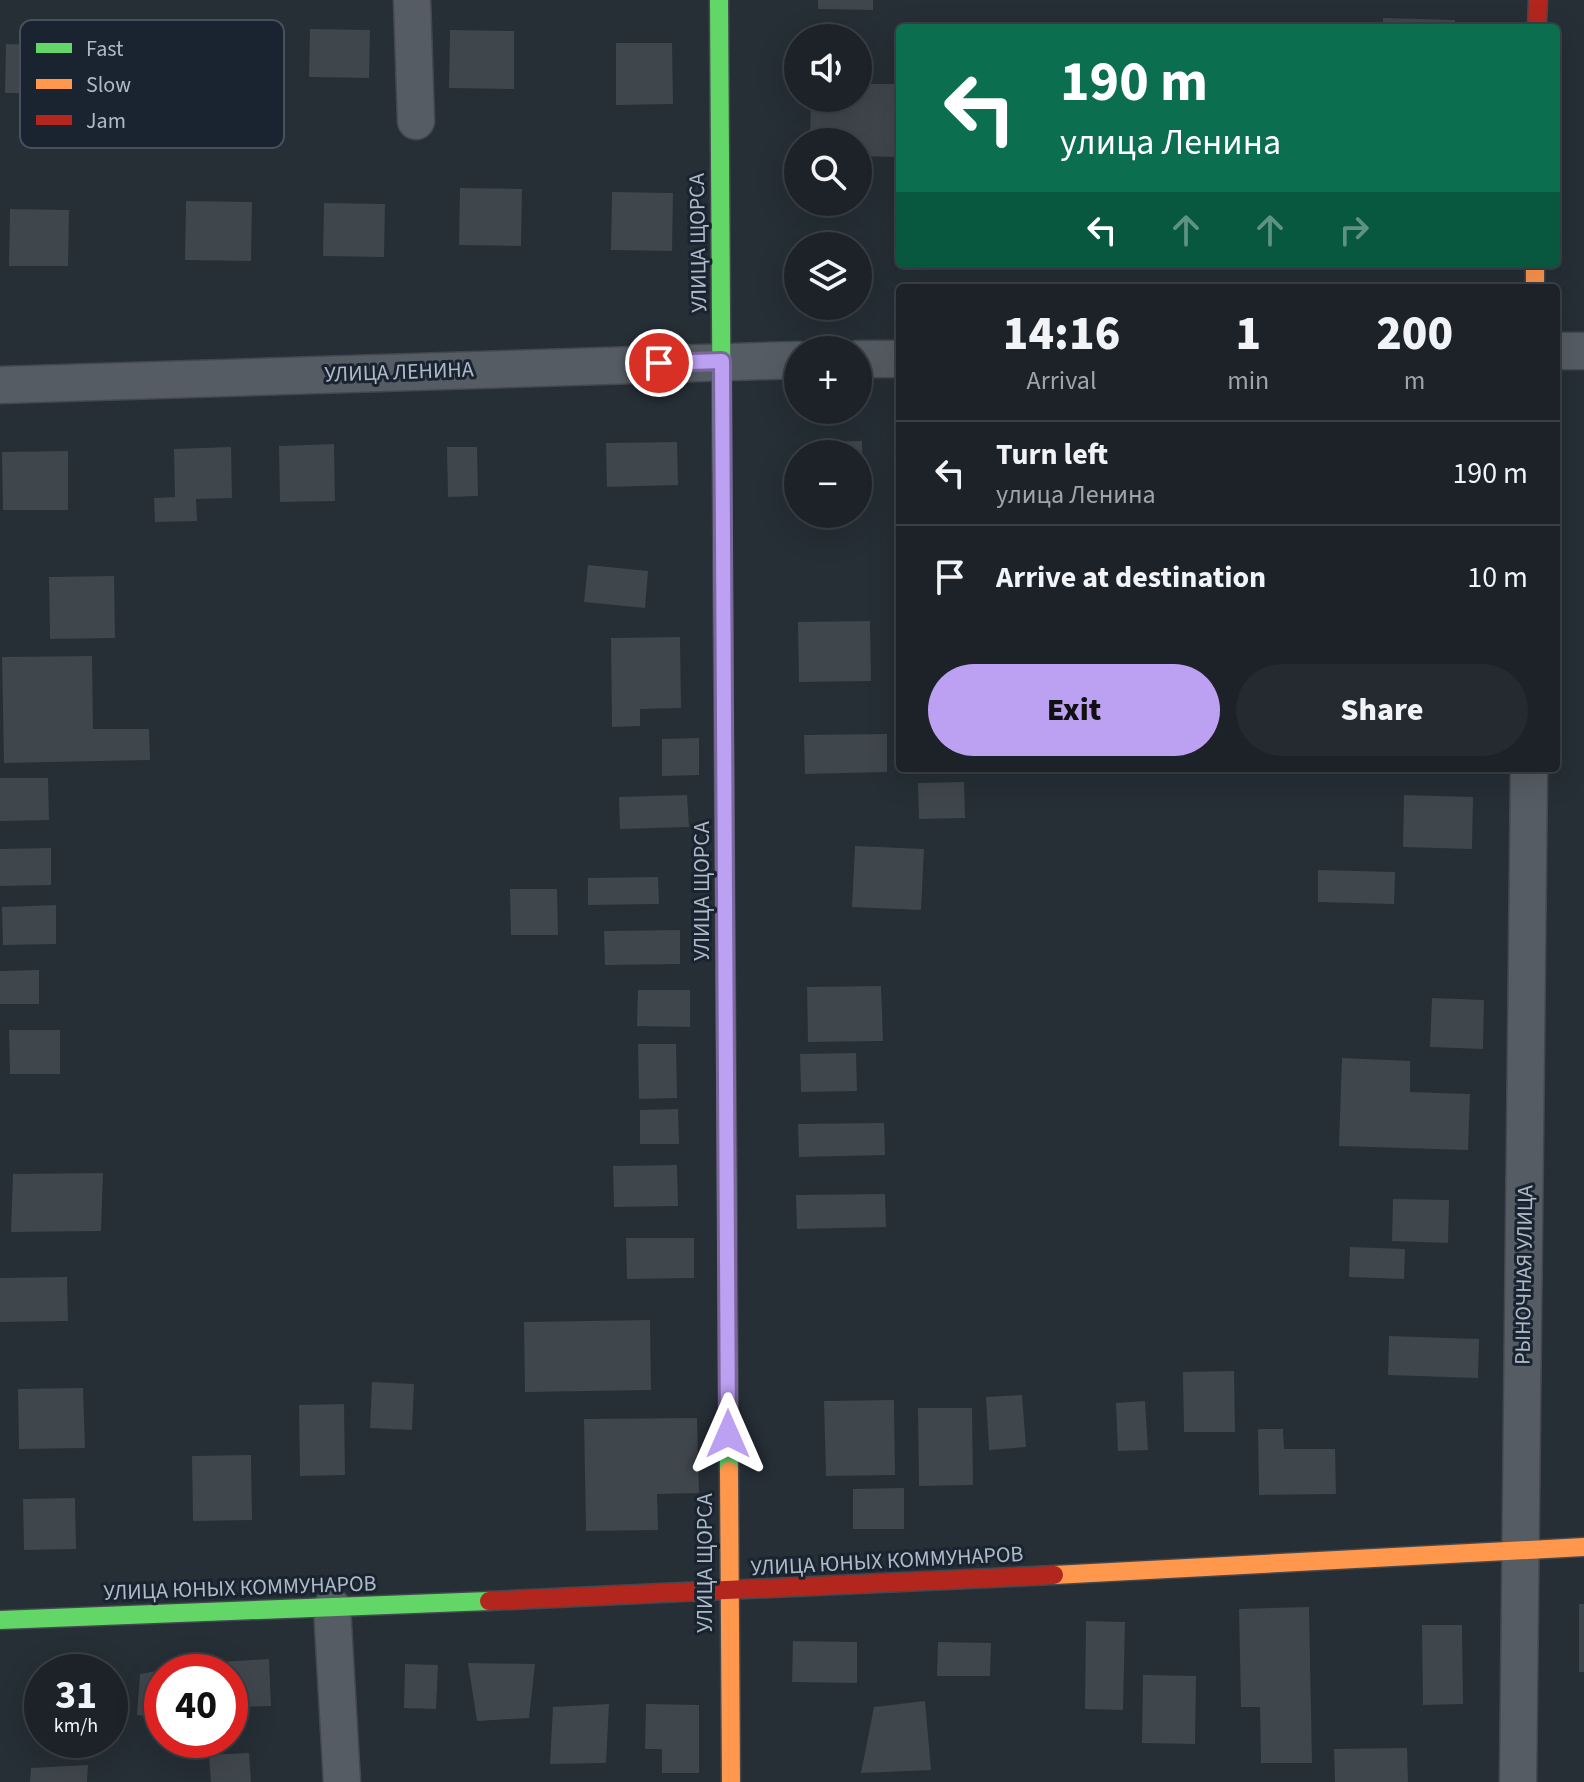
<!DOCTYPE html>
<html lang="en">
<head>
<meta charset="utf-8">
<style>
  :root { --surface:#1c2228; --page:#252a30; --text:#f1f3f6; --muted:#a0a4a8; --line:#3a3f45; --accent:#bca0f2 }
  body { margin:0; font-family:"Source Sans 3",sans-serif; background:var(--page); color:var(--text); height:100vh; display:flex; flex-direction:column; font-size:30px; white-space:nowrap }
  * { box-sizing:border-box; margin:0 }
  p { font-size:26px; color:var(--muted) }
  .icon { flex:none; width:44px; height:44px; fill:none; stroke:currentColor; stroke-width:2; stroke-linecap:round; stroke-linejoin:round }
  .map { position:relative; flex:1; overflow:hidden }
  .panel { position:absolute; left:896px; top:284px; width:664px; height:488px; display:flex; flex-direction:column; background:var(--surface); border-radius:8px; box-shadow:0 8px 32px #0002,0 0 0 2px var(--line) }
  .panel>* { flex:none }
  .hud { position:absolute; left:896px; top:24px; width:664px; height:244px; border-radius:8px; box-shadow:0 8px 32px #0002,0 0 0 2px var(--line); background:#0b6e4f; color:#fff; overflow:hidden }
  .buttons { position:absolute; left:784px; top:24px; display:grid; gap:16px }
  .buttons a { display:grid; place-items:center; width:88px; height:88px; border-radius:50%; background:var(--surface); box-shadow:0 8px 32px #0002,0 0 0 2px var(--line); font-size:40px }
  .speed { position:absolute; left:24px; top:1654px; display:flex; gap:16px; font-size:40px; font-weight:700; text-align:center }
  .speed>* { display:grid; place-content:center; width:104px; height:104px; border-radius:50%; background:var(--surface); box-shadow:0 8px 32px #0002,0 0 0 2px var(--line); line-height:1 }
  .speed small { font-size:20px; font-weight:400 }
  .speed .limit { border:12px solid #d22; background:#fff; color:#111 }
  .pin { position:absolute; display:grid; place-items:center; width:68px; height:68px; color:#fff; margin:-34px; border:4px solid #fff; border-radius:50%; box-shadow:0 2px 8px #0007 }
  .me { position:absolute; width:88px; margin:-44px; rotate:0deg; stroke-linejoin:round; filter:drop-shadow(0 0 6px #0008) }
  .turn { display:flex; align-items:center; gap:28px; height:168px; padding:0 32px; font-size:36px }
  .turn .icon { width:104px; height:104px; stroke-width:2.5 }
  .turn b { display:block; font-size:56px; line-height:68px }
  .lanes { display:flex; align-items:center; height:76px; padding:0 32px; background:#0003; justify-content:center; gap:40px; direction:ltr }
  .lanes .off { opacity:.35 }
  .eta { display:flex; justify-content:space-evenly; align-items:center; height:136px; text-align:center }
  .eta b { font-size:48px; font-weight:800; line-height:56px }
  .button { display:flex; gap:16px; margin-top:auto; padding:16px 32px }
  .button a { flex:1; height:92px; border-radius:48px; background:var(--accent); color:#111; font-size:32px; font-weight:800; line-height:92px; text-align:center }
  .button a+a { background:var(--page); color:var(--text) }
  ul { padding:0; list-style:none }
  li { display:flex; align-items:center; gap:24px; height:104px; padding:0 32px; border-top:2px solid var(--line) }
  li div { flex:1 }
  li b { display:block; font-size:30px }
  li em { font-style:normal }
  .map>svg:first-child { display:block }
  .building { fill:#3f464c }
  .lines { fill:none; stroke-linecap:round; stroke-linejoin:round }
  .street-casing { stroke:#43484e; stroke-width:39 }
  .fast-casing { stroke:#43484e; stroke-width:21 }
  .slow-casing { stroke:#43484e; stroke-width:21 }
  .jam-casing { stroke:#43484e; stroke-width:21 }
  .street { stroke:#565c64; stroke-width:36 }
  .fast { stroke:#63d668; stroke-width:18 }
  .slow { stroke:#ff974d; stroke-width:18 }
  .jam { stroke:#b3261e; stroke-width:18 }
  .route-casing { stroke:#7a689d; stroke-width:20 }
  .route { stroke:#bca0f2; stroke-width:14 }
  .labels { text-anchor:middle; stroke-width:6; stroke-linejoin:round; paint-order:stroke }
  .street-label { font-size:22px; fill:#afbac8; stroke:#1a2431 }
  .key { fill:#1a2431; stroke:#47515e; stroke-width:2 }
  .key-label { font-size:22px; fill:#afbac8 }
</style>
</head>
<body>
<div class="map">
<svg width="1584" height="1782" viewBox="0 0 1584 1782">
  <rect width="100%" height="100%" fill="#262e36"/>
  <!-- building -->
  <g class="building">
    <polygon points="818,0 873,0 873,10 818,9"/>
    <polygon points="1383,18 1455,20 1455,28 1383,28"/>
    <polygon points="310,29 370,30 369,78 309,77"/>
    <polygon points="450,30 514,31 514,89 449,88"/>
    <polygon points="616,43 672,43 673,104 616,105"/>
    <polygon points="6,44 77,46 76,94 5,93"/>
    <polygon points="858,84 900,84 900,157 858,156 858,142 810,142 811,98 858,98"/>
    <polygon points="460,188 522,189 521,246 459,245"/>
    <polygon points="612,192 673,193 672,251 611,250"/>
    <polygon points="186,201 252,202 251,261 185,260"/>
    <polygon points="324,203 385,204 384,257 323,256"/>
    <polygon points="10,209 69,210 68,266 9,266"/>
    <polygon points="862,441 862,478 858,478 858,454 811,454 810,442"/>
    <polygon points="677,442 678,485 607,487 606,443"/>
    <polygon points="334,444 335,501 280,502 279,446"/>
    <polygon points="231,447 232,498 196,499 197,521 155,522 154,498 175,497 174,449"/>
    <polygon points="447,447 477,447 478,496 448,497"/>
    <polygon points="68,451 68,510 3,510 2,452"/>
    <polygon points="588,565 648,571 645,608 584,602"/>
    <polygon points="114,576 115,638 50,639 49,577"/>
    <polygon points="870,621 871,681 799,682 798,622"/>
    <polygon points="680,637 681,708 640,709 640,726 612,727 611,638"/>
    <polygon points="92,656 93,729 149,729 150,760 4,763 2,657"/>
    <polygon points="887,734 887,772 805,774 804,735"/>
    <polygon points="699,738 699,775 662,776 662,739"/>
    <polygon points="0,778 48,778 49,820 0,821"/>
    <polygon points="964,782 965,818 919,819 918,783"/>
    <polygon points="687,795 689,827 620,829 619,797"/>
    <polygon points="1404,795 1473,797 1472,849 1403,847"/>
    <polygon points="855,846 924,849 921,910 852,907"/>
    <polygon points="51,848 51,885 0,886 0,849"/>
    <polygon points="1318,870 1395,872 1394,904 1318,902"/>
    <polygon points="658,877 659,904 588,905 588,878"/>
    <polygon points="510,889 557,889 558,935 511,935"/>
    <polygon points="56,905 56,944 3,945 2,907"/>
    <polygon points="680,930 680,964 605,965 604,931"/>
    <polygon points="39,970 39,1004 0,1004 0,971"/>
    <polygon points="881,986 883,1041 808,1042 807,987"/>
    <polygon points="638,990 690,990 690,1027 637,1026"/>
    <polygon points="1432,998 1484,1000 1483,1049 1430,1047"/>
    <polygon points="9,1030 60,1030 60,1074 10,1074"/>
    <polygon points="638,1044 676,1044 677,1098 639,1099"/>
    <polygon points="856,1053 857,1091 801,1092 800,1054"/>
    <polygon points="1342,1058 1410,1061 1410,1092 1470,1094 1468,1150 1339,1146"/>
    <polygon points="678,1109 679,1144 640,1144 640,1110"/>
    <polygon points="884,1123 885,1155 799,1157 798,1124"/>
    <polygon points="677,1165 678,1206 614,1207 613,1166"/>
    <polygon points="103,1173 101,1231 11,1232 13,1174"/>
    <polygon points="885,1194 886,1227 797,1229 796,1195"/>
    <polygon points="1393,1199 1449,1200 1448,1243 1392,1241"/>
    <polygon points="626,1238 694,1238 694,1278 627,1279"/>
    <polygon points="1350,1247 1405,1249 1404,1279 1349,1277"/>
    <polygon points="67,1277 68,1321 0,1322 0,1278"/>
    <polygon points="650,1320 651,1390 525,1392 524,1322"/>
    <polygon points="1389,1336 1479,1339 1478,1378 1388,1375"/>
    <polygon points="1234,1371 1235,1432 1184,1432 1183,1372"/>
    <polygon points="372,1382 414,1384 412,1430 370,1428"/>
    <polygon points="83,1388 85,1448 19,1449 18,1389"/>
    <polygon points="1022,1395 1026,1447 989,1450 986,1397"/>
    <polygon points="894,1400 895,1475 826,1476 824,1401"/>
    <polygon points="1145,1401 1148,1450 1118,1451 1116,1403"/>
    <polygon points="344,1404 345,1475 300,1476 299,1405"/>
    <polygon points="918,1408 972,1408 973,1485 919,1486"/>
    <polygon points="697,1418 699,1493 657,1494 658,1530 586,1531 584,1419"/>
    <polygon points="1258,1429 1283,1429 1284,1449 1335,1449 1336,1494 1259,1495"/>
    <polygon points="251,1455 252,1520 193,1521 192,1456"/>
    <polygon points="904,1488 904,1529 853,1529 853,1489"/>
    <polygon points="75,1498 76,1549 24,1550 23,1499"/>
    <rect x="1579" y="1604" width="5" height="68"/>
    <polygon points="1309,1607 1312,1763 1261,1763 1260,1707 1241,1707 1239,1609"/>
    <polygon points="1086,1621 1125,1622 1123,1710 1085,1709"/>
    <polygon points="1422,1625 1462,1625 1463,1704 1423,1705"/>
    <polygon points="793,1641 857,1642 857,1683 792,1682"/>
    <polygon points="938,1642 991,1643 990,1676 937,1676"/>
    <polygon points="269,1659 271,1706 230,1707 230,1672 220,1672 220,1662"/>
    <polygon points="468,1663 535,1664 529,1718 477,1721"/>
    <polygon points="405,1664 438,1665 436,1709 404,1708"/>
    <polygon points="186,1666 185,1672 162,1672 162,1717 137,1715 140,1674"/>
    <polygon points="1143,1675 1196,1676 1195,1744 1142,1743"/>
    <polygon points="34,1678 42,1678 42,1717 35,1717"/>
    <polygon points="925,1701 931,1770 861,1773 874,1707"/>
    <polygon points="609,1704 606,1763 550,1764 553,1707"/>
    <polygon points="646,1704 699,1705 699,1773 662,1773 662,1749 645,1749"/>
    <polygon points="1407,1748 1408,1782 1335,1782 1334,1749"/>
    <polygon points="249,1753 251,1782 211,1782 209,1755"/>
    <polygon points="88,1765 87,1782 30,1782 31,1768"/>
  </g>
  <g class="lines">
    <defs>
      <g id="street">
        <polyline points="412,0 416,121"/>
        <polyline points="1556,351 1584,351"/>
        <polyline points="858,359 900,359"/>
        <polyline points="0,385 798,360"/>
        <polyline points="332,1607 342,1782"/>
        <polyline points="1518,1782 1529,768"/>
      </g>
      <g id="fast">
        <polyline points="719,0 723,634"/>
        <polyline points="727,1151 729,1471"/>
        <polyline points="0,1620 489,1601"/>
      </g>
      <g id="slow">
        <polyline points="1535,264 1535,288"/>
        <polyline points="729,1471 731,1782"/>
        <polyline points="1054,1575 1584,1547"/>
      </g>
      <g id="jam">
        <polyline points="1537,28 1538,0"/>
        <polyline points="723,634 727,1151"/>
        <polyline points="489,1601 1054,1575"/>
      </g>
    </defs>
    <!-- street casing -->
    <use href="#street" class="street-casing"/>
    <!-- fast casing -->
    <use href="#fast" class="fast-casing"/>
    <!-- slow casing -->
    <use href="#slow" class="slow-casing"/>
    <!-- jam casing -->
    <use href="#jam" class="jam-casing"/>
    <!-- street -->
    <use href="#street" class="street"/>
    <!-- fast -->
    <use href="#fast" class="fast"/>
    <!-- slow -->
    <use href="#slow" class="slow"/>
    <!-- jam -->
    <use href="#jam" class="jam"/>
  </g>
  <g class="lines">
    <defs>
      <polyline id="route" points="659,363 722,361 728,1434"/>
    </defs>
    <!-- route casing -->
    <use href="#route" class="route-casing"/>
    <!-- route -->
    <use href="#route" class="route"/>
  </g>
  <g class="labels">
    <!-- street labels -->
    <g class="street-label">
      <text transform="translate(697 243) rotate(-91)" y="8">УЛИЦА ЩОРСА</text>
      <text transform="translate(399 371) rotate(-2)" y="8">УЛИЦА ЛЕНИНА</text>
      <text transform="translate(701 891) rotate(-90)" y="8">УЛИЦА ЩОРСА</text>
      <text transform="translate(1523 1275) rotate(-89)" y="8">РЫНОЧНАЯ УЛИЦА</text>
      <text transform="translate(887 1560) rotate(-3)" y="8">УЛИЦА ЮНЫХ КОММУНАРОВ</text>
      <text transform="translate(704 1563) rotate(-90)" y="8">УЛИЦА ЩОРСА</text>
      <text transform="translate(240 1587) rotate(-2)" y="8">УЛИЦА ЮНЫХ КОММУНАРОВ</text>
    </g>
  </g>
  <!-- legend -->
  <rect x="20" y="20" width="264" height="128" rx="12" class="key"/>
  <rect x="36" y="43" width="36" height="10" fill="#63d668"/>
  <rect x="36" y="79" width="36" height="10" fill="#ff974d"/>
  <rect x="36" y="115" width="36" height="10" fill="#b3261e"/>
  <g class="key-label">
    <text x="86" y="56">Fast</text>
    <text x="86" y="92">Slow</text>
    <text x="86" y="128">Jam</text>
  </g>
</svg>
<div class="buttons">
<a><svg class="icon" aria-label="sound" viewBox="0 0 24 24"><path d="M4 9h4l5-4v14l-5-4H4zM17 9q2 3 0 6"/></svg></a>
<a><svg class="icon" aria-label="search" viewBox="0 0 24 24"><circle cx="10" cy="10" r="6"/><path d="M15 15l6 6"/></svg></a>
<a><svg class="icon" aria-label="layers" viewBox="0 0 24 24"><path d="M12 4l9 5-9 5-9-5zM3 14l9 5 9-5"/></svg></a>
<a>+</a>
<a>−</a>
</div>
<div class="speed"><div>31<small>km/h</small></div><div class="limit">40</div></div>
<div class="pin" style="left:659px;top:363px;background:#d93025"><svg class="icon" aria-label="arrive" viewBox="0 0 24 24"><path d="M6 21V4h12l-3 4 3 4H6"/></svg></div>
<svg class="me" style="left:728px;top:1434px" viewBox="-20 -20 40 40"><path d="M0-17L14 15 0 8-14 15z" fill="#bca0f2" stroke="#fff" stroke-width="4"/></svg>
<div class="hud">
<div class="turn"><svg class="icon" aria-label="left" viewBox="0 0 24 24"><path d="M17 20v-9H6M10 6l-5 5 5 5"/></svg><div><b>190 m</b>улица Ленина</div></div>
<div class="lanes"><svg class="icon" aria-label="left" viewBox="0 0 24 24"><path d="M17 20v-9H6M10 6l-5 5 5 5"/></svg><svg class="icon off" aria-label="ahead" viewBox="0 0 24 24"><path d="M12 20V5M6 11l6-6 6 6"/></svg><svg class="icon off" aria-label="ahead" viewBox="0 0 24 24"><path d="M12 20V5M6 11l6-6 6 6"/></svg><svg class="icon off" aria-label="right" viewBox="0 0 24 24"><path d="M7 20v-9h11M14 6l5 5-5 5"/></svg></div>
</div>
<section class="panel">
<div class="eta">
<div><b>14:16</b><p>Arrival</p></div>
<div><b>1</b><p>min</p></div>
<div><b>200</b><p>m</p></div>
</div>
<ul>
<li><svg class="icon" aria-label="left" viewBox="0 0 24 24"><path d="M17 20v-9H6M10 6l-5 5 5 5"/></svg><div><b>Turn left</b><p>улица Ленина</p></div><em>190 m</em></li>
<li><svg class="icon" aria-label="arrive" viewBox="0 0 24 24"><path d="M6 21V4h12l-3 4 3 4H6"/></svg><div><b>Arrive at destination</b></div><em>10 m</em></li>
</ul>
<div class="button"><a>Exit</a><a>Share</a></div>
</section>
</div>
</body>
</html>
